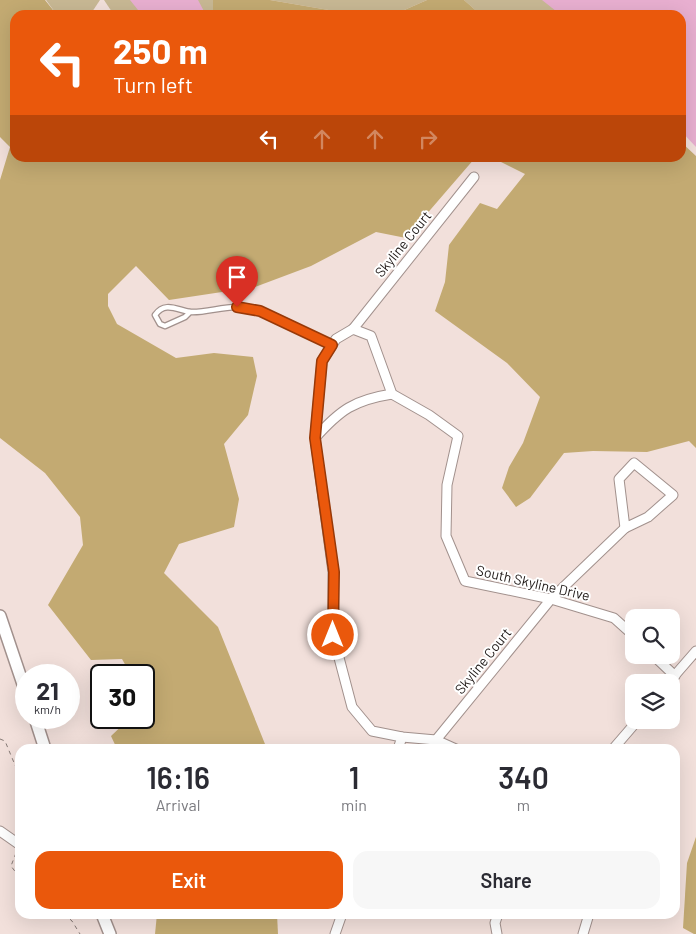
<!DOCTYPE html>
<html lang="en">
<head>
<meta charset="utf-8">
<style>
  :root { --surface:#fff; --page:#f7f7f7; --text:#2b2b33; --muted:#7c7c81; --accent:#ea580c }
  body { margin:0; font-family:Barlow,sans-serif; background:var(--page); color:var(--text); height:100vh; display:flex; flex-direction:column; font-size:19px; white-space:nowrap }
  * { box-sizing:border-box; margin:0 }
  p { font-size:16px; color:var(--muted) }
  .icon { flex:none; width:28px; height:28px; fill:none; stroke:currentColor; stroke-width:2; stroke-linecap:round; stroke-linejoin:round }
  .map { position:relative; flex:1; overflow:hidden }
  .side { position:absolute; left:15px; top:744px; width:665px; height:175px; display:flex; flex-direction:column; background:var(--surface); border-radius:15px; box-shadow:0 5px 20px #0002 }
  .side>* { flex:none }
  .hud { position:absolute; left:10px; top:10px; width:676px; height:152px; border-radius:15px; box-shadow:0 5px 20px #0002; background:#ea580c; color:#fff; overflow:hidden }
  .fabs { position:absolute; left:625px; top:609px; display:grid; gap:10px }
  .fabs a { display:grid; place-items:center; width:55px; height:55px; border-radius:10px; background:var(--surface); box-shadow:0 5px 20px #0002; font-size:25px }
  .speed { position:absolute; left:15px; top:664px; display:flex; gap:10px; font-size:25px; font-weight:700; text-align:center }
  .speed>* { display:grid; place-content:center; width:65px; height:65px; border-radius:50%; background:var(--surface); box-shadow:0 5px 20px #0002; line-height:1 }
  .speed small { font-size:12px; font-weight:400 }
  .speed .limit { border:2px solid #111; border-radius:8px; background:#fff; color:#111 }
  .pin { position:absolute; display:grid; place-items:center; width:42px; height:42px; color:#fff; margin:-51px -21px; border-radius:50% 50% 50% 0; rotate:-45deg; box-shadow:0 0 5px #0007 }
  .pin .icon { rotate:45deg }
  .me { position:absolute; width:55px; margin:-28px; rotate:0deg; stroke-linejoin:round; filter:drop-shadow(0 0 4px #0008) }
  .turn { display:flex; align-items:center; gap:18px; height:105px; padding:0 20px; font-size:22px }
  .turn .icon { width:65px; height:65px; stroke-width:2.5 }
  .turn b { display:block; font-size:35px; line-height:42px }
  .lanes { display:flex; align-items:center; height:48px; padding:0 20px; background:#0003; justify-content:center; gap:25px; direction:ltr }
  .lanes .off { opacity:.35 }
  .eta { display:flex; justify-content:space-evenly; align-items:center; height:85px; text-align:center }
  .eta b { font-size:30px; font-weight:600; line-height:35px }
  .primary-button { display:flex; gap:10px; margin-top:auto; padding:10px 20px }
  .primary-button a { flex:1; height:58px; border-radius:15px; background:var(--accent); color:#fff; font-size:20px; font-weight:600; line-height:58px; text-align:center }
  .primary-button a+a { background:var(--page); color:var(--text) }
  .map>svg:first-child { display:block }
  .green { fill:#c8b894 }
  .forest { fill:#c3aa72 }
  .water { fill:#e8afd0 }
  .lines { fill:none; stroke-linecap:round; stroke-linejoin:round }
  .service-casing { stroke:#a2918d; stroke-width:7 }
  .minor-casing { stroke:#a2918d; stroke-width:11 }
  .secondary-casing { stroke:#a2918d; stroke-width:14 }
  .path { stroke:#857975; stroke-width:1; stroke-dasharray:4 4; stroke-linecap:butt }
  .service { stroke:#fff; stroke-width:4.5 }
  .minor { stroke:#fff; stroke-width:9 }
  .secondary { stroke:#fff; stroke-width:11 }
  .route-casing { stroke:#983908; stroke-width:12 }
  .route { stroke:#ea580c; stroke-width:9 }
  .labels { text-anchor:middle; stroke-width:4; stroke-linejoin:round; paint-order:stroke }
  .street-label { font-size:14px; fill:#1f1917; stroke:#fff }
</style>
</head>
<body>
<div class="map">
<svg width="696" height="934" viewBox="0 0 696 934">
  <rect width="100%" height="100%" fill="#f2e0db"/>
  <!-- green -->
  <g class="green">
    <polygon points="46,0 100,0 90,15 57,15"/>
    <polygon points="104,0 213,0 213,15 114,15"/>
    <polygon points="270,0 427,0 393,15 358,15"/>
    <polygon points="464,0 626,0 635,15 544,15 539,12 530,15 481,15"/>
  </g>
  <!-- forest -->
  <g class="forest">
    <polygon points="0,0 45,0 57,15 15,15 15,158 475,158 406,238 376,232 311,266 255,287 169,300 136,266 108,294 108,306 117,324 176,358 214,353 253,357 257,376 248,415 224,444 239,499 234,527 179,544 164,573 218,627 267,749 117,749 111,736 130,718 144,718 144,705 147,702 144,698 144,675 131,675 122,659 91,660 48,605 83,545 80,517 45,473 0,438 0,180 10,147 0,137"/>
    <polygon points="213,0 270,0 358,15 213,15"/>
    <polygon points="427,0 464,0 481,15 393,15"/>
    <polygon points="681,142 696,156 696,448 689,441 647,452 593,451 564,453 530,498 516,507 502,488 509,467 523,443 540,397 507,363 435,311 445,282 449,245 480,203 497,209 525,174 493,158 681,158"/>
    <polygon points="696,837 696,934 694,934 683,928 687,863"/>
    <polygon points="157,914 277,914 278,934 155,934"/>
  </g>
  <!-- water -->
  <g class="water">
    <polygon points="130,0 198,0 206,15 142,15"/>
    <polygon points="542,0 696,0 696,147 681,131 681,15 561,15"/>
  </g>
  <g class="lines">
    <defs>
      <path id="service" d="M 190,312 L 185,317 L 165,326 L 160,324 L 155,315 C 165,301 177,310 190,312 C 204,313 221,307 236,307 C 269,307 303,331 332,345"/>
      <g id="minor">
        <polyline points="353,329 474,177"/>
        <path d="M 315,438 C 340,410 354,400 392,394"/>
        <polygon points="634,463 673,495 648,517 625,528 619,479"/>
        <polyline points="653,655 675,676"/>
        <polyline points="669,682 696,651"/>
        <polyline points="436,740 551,599 625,528"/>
        <polyline points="398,749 402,737"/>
        <polyline points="456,749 436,740 402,737 372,731 352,707 333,635 333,572 315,438 322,361 336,339 353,329 371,336 392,394 429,415 458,436 447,485 446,536 465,581 551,599 614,618 634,636"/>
        <polyline points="613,749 638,720"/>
        <polyline points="0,831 20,845"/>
        <polyline points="335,934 342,914"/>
        <polyline points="497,934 495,923 498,914"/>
        <polyline points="583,934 589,914"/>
      </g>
      <g id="secondary">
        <polyline points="0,616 26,693"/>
        <polyline points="35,718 45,749"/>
        <polyline points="102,914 110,934"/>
      </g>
    </defs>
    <!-- service casing -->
    <use href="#service" class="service-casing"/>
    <!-- minor casing -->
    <use href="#minor" class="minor-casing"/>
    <!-- secondary casing -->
    <use href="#secondary" class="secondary-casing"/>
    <!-- path -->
    <g class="path">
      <polyline points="0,739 5,741 20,777"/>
      <polyline points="16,853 11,866 20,878"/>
      <polyline points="64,914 72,921 80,934"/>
    </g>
    <!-- service -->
    <use href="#service" class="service"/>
    <!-- minor -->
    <use href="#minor" class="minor"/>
    <!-- secondary -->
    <use href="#secondary" class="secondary"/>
  </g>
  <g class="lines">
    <defs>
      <polyline id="route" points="237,307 260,311 332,345 322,361 315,438 334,572 333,635"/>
    </defs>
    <!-- route casing -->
    <use href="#route" class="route-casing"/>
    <!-- route -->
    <use href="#route" class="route"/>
  </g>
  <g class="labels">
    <!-- street labels -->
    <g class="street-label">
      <text transform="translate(403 244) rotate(-51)" y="5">Skyline Court</text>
      <text transform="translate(533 583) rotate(13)" y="5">South Skyline Drive</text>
      <text transform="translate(483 661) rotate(-51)" y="5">Skyline Court</text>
    </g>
  </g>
</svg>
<div class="fabs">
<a><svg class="icon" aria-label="search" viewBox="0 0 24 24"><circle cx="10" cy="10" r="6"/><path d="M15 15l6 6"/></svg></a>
<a><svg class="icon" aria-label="layers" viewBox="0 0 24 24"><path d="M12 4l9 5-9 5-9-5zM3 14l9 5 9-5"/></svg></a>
</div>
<div class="speed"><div>21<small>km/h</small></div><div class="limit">30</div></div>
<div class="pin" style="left:237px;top:307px;background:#d93025"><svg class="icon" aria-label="arrive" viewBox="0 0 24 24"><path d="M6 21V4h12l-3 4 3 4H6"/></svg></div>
<svg class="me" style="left:333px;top:635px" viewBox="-20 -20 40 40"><circle r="17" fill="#ea580c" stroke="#fff" stroke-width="3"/><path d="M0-11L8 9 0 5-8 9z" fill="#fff"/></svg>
<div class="hud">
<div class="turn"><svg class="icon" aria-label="left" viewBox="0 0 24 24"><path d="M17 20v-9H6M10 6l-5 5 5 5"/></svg><div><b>250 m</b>Turn left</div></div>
<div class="lanes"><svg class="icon" aria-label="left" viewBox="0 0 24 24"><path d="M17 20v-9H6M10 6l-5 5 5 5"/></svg><svg class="icon off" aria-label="ahead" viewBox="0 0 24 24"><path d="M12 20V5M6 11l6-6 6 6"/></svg><svg class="icon off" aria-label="ahead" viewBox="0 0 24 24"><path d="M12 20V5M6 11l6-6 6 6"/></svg><svg class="icon off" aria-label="right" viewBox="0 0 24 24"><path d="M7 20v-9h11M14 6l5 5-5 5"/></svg></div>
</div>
<section class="side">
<div class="eta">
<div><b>16:16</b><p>Arrival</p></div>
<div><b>1</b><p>min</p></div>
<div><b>340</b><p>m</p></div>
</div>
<div class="primary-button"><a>Exit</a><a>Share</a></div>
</section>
</div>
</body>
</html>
